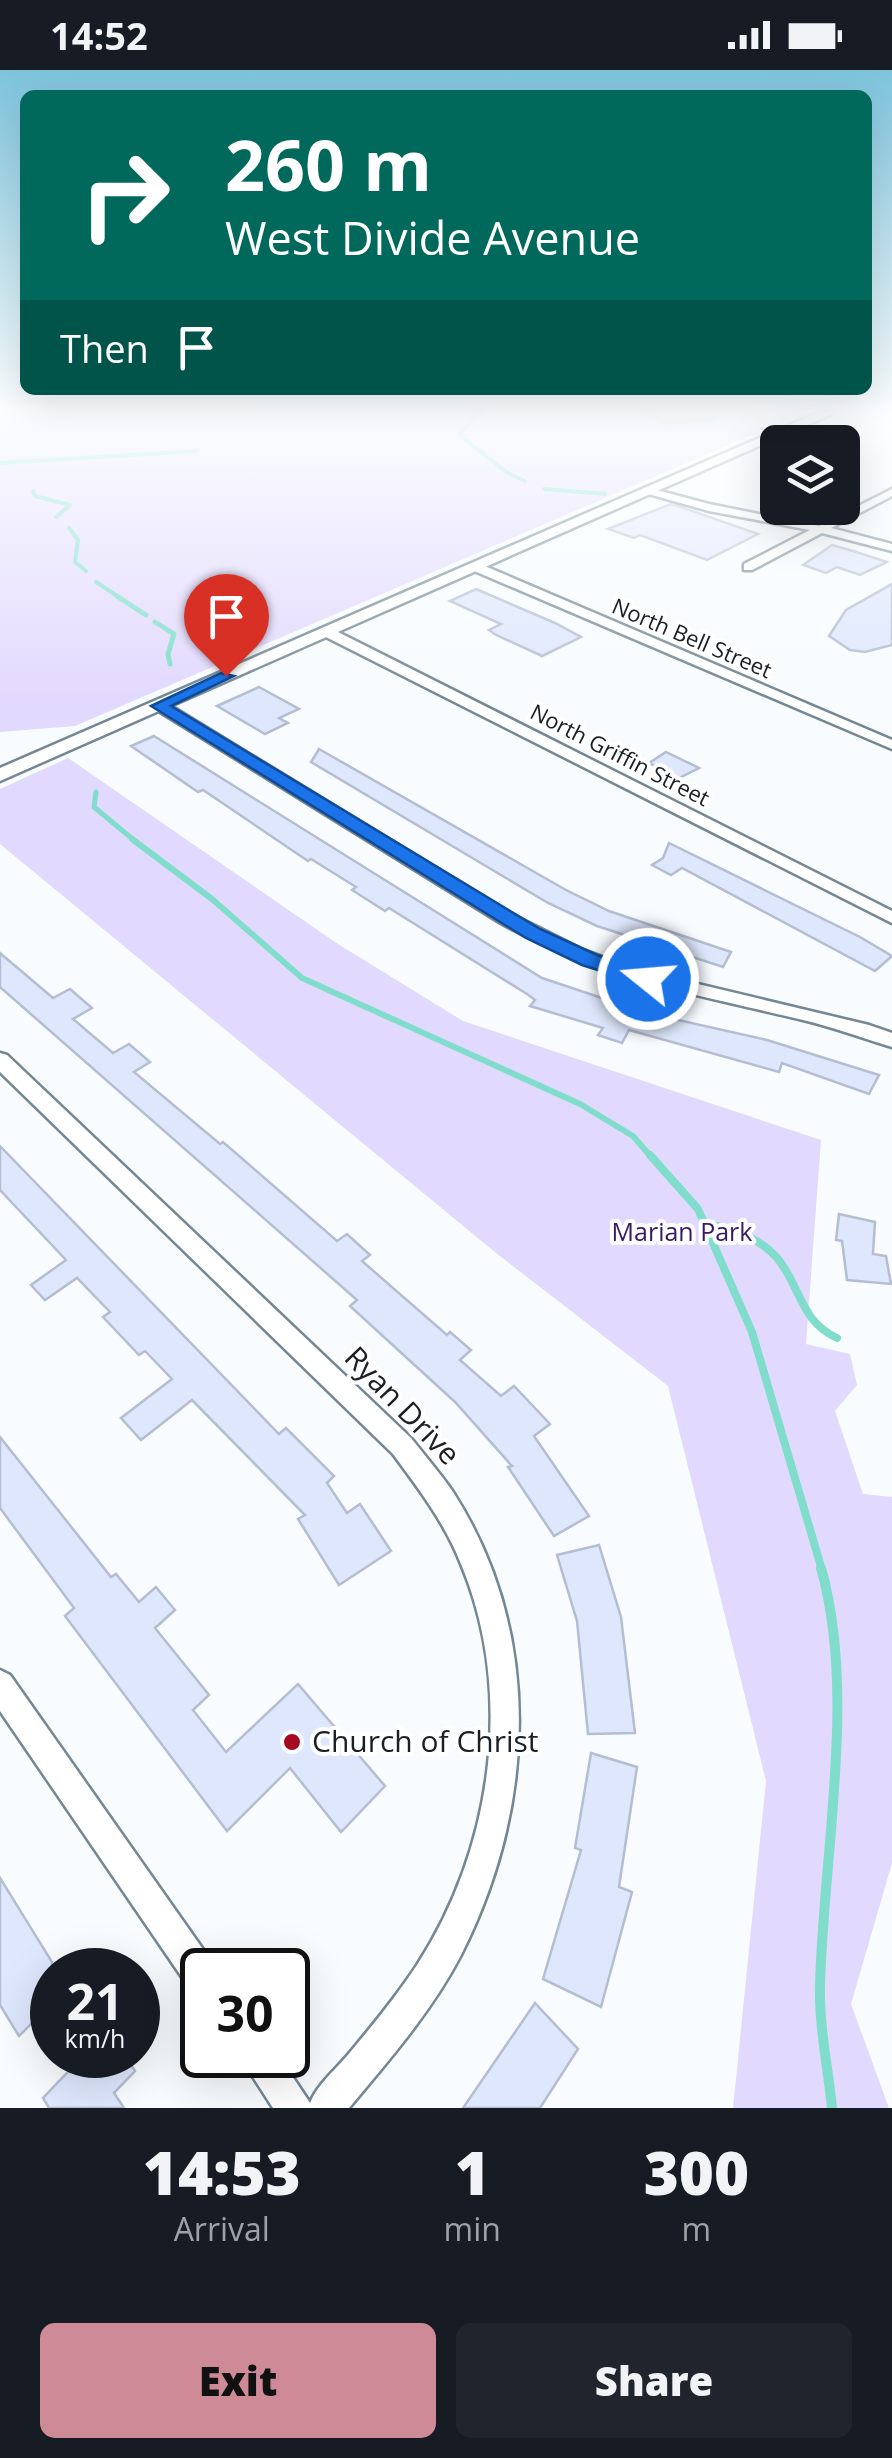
<!DOCTYPE html>
<html lang="en">
<head>
<meta charset="utf-8">
<style>
  :root { --surface:#171b24; --page:#20242c; --text:#f1f3f6; --muted:#9ea1a6; --accent:#cf8a97 }
  body { margin:0; font-family:"Open Sans",sans-serif; background:var(--page); color:var(--text); height:100vh; display:flex; flex-direction:column; font-size:38px; white-space:nowrap }
  * { box-sizing:border-box; margin:0 }
  p { font-size:32px; color:var(--muted) }
  .icon { flex:none; width:55px; height:55px; fill:none; stroke:currentColor; stroke-width:2; stroke-linecap:round; stroke-linejoin:round }
  .map { position:relative; height:2038px; overflow:hidden }
  .sheet { display:flex; flex-direction:column; background:var(--surface); flex:1 }
  .sheet>* { flex:none }
  .hud { position:absolute; left:20px; top:20px; width:852px; height:305px; border-radius:15px; box-shadow:0 10px 40px #0002; background:#00695c; color:#fff; overflow:hidden }
  .buttons { position:absolute; left:760px; top:355px; display:grid; gap:20px }
  .buttons a { display:grid; place-items:center; width:100px; height:100px; border-radius:15px; background:var(--surface); box-shadow:0 10px 40px #0002; font-size:50px }
  .speed { position:absolute; left:30px; top:1878px; display:flex; gap:20px; font-size:50px; font-weight:700; text-align:center }
  .speed>* { display:grid; place-content:center; width:130px; height:130px; border-radius:50%; background:var(--surface); box-shadow:0 10px 40px #0002; line-height:1 }
  .speed small { font-size:25px; font-weight:400 }
  .speed .limit { border:5px solid #111; border-radius:15px; background:#fff; color:#111 }
  .pin { position:absolute; display:grid; place-items:center; width:85px; height:85px; color:#fff; margin:-102px -42px; border-radius:50% 50% 50% 0; rotate:-45deg; box-shadow:0 0 10px #0007 }
  .pin .icon { rotate:45deg }
  .me { position:absolute; width:110px; margin:-55px; rotate:287deg; stroke-linejoin:round; filter:drop-shadow(0 0 8px #0008) }
  .turn { display:flex; align-items:center; gap:35px; height:210px; padding:0 40px; font-size:45px }
  .turn .icon { width:130px; height:130px; stroke-width:2.5 }
  .turn b { display:block; font-size:70px; line-height:85px }
  .then { display:flex; align-items:center; height:95px; padding:0 40px; background:#0003; gap:20px; font-size:38px }
  .eta { display:flex; justify-content:space-evenly; align-items:center; height:170px; text-align:center }
  .eta b { font-size:60px; font-weight:800; line-height:70px }
  .cta { display:flex; gap:20px; margin-top:auto; padding:20px 40px }
  .cta a { flex:1; height:115px; border-radius:15px; background:var(--accent); color:#111; font-size:40px; font-weight:800; line-height:115px; text-align:center }
  .cta a+a { background:var(--page); color:var(--text) }
  .status { display:flex; justify-content:space-between; align-items:center; height:70px; padding:0 50px; background:var(--surface); direction:ltr }
  .status svg { height:28px; fill:currentColor }
  .map>svg:first-child { display:block }
  .green { fill:#e2d9fe }
  .lines { fill:none; stroke-linecap:round; stroke-linejoin:round }
  .stream-far4 { stroke:#80ddcc; stroke-width:4 }
  .stream-far3 { stroke:#80ddcc; stroke-width:5 }
  .stream-far2 { stroke:#80ddcc; stroke-width:6 }
  .stream-far1 { stroke:#80ddcc; stroke-width:8 }
  .stream { stroke:#80ddcc; stroke-width:10 }
  .building { fill:#dee7fc; stroke:#b4bdd1; stroke-width:2.5 }
  .minor-casing { stroke:#748794; stroke-width:5 }
  .tertiary-casing { stroke:#748794; stroke-width:5 }
  .minor { fill:#fff; fill-rule:evenodd }
  .tertiary { fill:#fff; fill-rule:evenodd }
  .route { fill:#1a73e8; stroke:#114b97; stroke-width:2.5 }
  .poi-dot { fill:#a50a23; stroke:#fff; stroke-width:4 }
  .labels { text-anchor:middle; stroke-width:8; stroke-linejoin:round; paint-order:stroke }
  .far-street-label { font-size:22px; fill:#181f25; stroke:#fff }
  .park-label { font-size:25px; fill:#371a65; stroke:#fff }
  .near-street-label { font-size:30px; fill:#181f25; stroke:#fff }
  .near-poi-label { font-size:30px; fill:#181f25; stroke:#fff; text-anchor:start }
</style>
</head>
<body>
<div class="status"><b>14:52</b><svg viewBox="0 0 49 12"><path d="M0 12V9h3v3zM5 12V6h3v6zM10 12V3h3v9zM15 12V0h3v12zM26 1h20v11H26zM47 4h2v5h-2z"/></svg></div>
<div class="map">
<svg width="892" height="2038" viewBox="0 0 892 2038">
  <rect width="100%" height="100%" fill="#f8fcff"/>
  <!-- green -->
  <g class="green">
    <polygon points="0,342 763,342 766,359 75,656 0,662"/>
    <polygon points="68,688 338,874 463,951 821,1070 806,1274 850,1284 857,1315 835,1341 863,1424 892,1427 892,1793 851,1934 889,2038 733,2038 766,1711 668,1316 496,1183 0,774 0,719"/>
  </g>
  <g class="lines">
    <!-- stream-far4 -->
    <g class="stream-far4">
      <polyline points="481,342 460,363 462,367 508,403 525,411"/>
      <polyline points="641,342 664,353 716,349"/>
      <polyline points="0,393 197,381"/>
      <polyline points="544,419 605,424"/>
      <polyline points="33,421 35,426 70,435 56,447"/>
      <polyline points="69,458 78,470 75,492 86,501"/>
      <polyline points="96,512 122,529"/>
    </g>
    <!-- stream-far3 -->
    <g class="stream-far3">
      <polyline points="118,527 146,545"/>
      <polyline points="155,552 174,564 168,584 170,594"/>
      <polyline points="96,722 94,737 135,771"/>
    </g>
    <!-- stream-far2 -->
    <polyline class="stream-far2" points="132,769 212,829 302,908 580,1034 633,1066 652,1088"/>
    <!-- stream-far1 -->
    <g class="stream-far1">
      <polyline points="650,1085 698,1139 752,1262 822,1500"/>
      <path d="M 703,1153 C 735,1159 768,1170 785,1199 C 802,1227 805,1253 837,1268"/>
    </g>
    <!-- stream -->
    <path class="stream" d="M 821,1498 C 857,1624 823,1785 820,1916 C 819,1956 828,1998 832,2038"/>
  </g>
  <!-- building -->
  <g class="building">
    <polygon points="671,434 681,437 758,464 707,490 640,465 634,468 608,459"/>
    <polygon points="832,475 853,481 887,492 860,505 837,497 826,503 803,495"/>
    <polygon points="892,514 892,575 865,582 850,580 829,566 846,540"/>
    <polygon points="476,519 555,553 581,567 542,586 496,565 489,560 501,554 450,531"/>
    <polygon points="259,617 299,639 279,648 288,653 265,664 217,636"/>
    <polygon points="154,666 542,908 647,943 767,970 879,1005 869,1024 782,993 779,1002 629,960 622,973 598,965 603,958 530,936 535,930 527,924 389,838 385,841 352,820 356,817 311,789 308,791 203,720 198,722 131,676"/>
    <polygon points="319,679 566,820 609,841 731,882 723,897 597,856 548,833 311,692"/>
    <polygon points="666,682 699,698 679,708 649,693"/>
    <polygon points="669,773 860,867 892,886 875,901 682,798 671,805 652,795 663,788"/>
    <polygon points="0,883 53,928 70,919 92,938 73,949 113,983 129,974 150,992 134,1002 220,1074 223,1072 337,1171 347,1164 370,1185 362,1191 447,1265 450,1262 471,1280 460,1290 501,1326 514,1316 550,1354 534,1366 589,1446 554,1466 508,1397 512,1396 455,1332 350,1236 357,1230 0,917"/>
    <polygon points="0,1076 279,1364 286,1358 334,1406 327,1413 347,1443 360,1434 391,1481 339,1515 298,1449 305,1445 192,1330 141,1370 121,1348 172,1309 145,1281 139,1285 103,1247 110,1242 77,1208 45,1230 31,1215 66,1190 0,1120"/>
    <polygon points="839,1144 875,1152 873,1184 886,1186 891,1214 847,1210 842,1171 836,1170"/>
    <polygon points="0,1367 111,1507 116,1504 139,1532 156,1517 175,1540 155,1558 209,1625 193,1640 226,1682 298,1614 385,1716 341,1762 290,1698 227,1761 65,1546 74,1538 0,1438"/>
    <polygon points="599,1475 621,1547 635,1663 588,1664 577,1551 557,1485"/>
    <polygon points="591,1683 637,1697 619,1817 632,1822 601,1937 543,1909 581,1780 575,1778"/>
    <polygon points="0,1808 52,1892 52,1933 19,1966 0,1935"/>
    <polygon points="535,1933 578,1979 540,2038 463,2038"/>
    <polygon points="84,1985 125,1985 135,2001 114,2023 124,2038 49,2038 43,2028"/>
  </g>
  <g class="lines">
    <defs>
      <g id="minor">
        <polygon points="649,418 709,434 819,456 892,419 892,426 831,458 892,474 892,481 822,463 752,500 744,500 744,494 810,460 709,441 645,423 644,421"/>
        <polygon points="472,494 480,494 892,670 892,679 472,500"/>
        <polygon points="322,559 332,559 892,841 892,853 322,565"/>
        <path d="M 154,632 L 164,632 L 513,845 L 581,879 L 635,899 L 869,955 L 892,963 L 892,977 C 862,968 833,957 803,950 C 691,923 604,910 501,853 L 154,638 Z"/>
        <path d="M 0,983 L 7,985 L 411,1368 C 425,1386 440,1403 453,1422 C 544,1564 535,1738 461,1885 C 432,1941 389,1990 349,2038 L 273,2038 L 239,1985 L 278,1985 L 310,2033 C 317,2015 335,2000 347,1986 C 372,1956 396,1927 417,1895 C 492,1780 515,1623 461,1494 C 445,1453 419,1419 393,1384 L 0,1002 Z"/>
        <polygon points="0,1600 10,1605 214,1895 216,1900 202,1900 202,1924 190,1919 0,1641"/>
      </g>
      <polygon id="tertiary" points="819,342 836,342 0,711 0,698"/>
    </defs>
    <!-- minor casing -->
    <use href="#minor" class="minor-casing"/>
    <!-- tertiary casing -->
    <use href="#tertiary" class="tertiary-casing"/>
    <!-- minor -->
    <use href="#minor" class="minor"/>
    <!-- tertiary -->
    <use href="#tertiary" class="tertiary"/>
  </g>
  <!-- sky -->
  <linearGradient id="sky" x2="0" y2="1"><stop stop-color="#7ec4dd"/><stop offset="0.54" stop-color="#fcfeff"/><stop offset="1" stop-color="#fcfeff" stop-opacity="0"/></linearGradient>
  <rect width="892" height="628" fill="url(#sky)"/>
  <!-- route -->
  <polygon class="route" points="221,603 234,606 171,636 540,859 597,885 656,904 659,909 656,914 648,916 582,895 526,868 151,636"/>
  <!-- markers -->
  <circle class="poi-dot" cx="292" cy="1672" r="10"/>
  <g class="labels">
    <!-- far-street labels -->
    <g class="far-street-label">
      <text transform="translate(692 568) rotate(23)" y="8">North Bell Street</text>
      <text transform="translate(620 685) rotate(27)" y="8">North Griffin Street</text>
    </g>
    <!-- park labels -->
    <g class="park-label">
      <text x="682" y="1171">Marian Park</text>
    </g>
    <!-- near-street labels -->
    <g class="near-street-label">
      <text transform="translate(402 1336) rotate(46)" y="10">Ryan Drive</text>
    </g>
    <!-- near-poi labels -->
    <g class="near-poi-label">
      <text x="312" y="1682">Church of Christ</text>
    </g>
  </g>
</svg>
<div class="buttons">
<a><svg class="icon" aria-label="layers" viewBox="0 0 24 24"><path d="M12 4l9 5-9 5-9-5zM3 14l9 5 9-5"/></svg></a>
</div>
<div class="speed"><div>21<small>km/h</small></div><div class="limit">30</div></div>
<div class="pin" style="left:226px;top:606px;background:#d93025"><svg class="icon" aria-label="arrive" viewBox="0 0 24 24"><path d="M6 21V4h12l-3 4 3 4H6"/></svg></div>
<svg class="me" style="left:648px;top:909px" viewBox="-20 -20 40 40"><circle r="17" fill="#1a73e8" stroke="#fff" stroke-width="3"/><path d="M0-11L8 9 0 5-8 9z" fill="#fff"/></svg>
<div class="hud">
<div class="turn"><svg class="icon" aria-label="right" viewBox="0 0 24 24"><path d="M7 20v-9h11M14 6l5 5-5 5"/></svg><div><b>260 m</b>West Divide Avenue</div></div>
<div class="then">Then<svg class="icon" aria-label="arrive" viewBox="0 0 24 24"><path d="M6 21V4h12l-3 4 3 4H6"/></svg></div>
</div>
</div>
<section class="sheet">
<div class="eta">
<div><b>14:53</b><p>Arrival</p></div>
<div><b>1</b><p>min</p></div>
<div><b>300</b><p>m</p></div>
</div>
<div class="cta"><a>Exit</a><a>Share</a></div>
</section>
</body>
</html>
